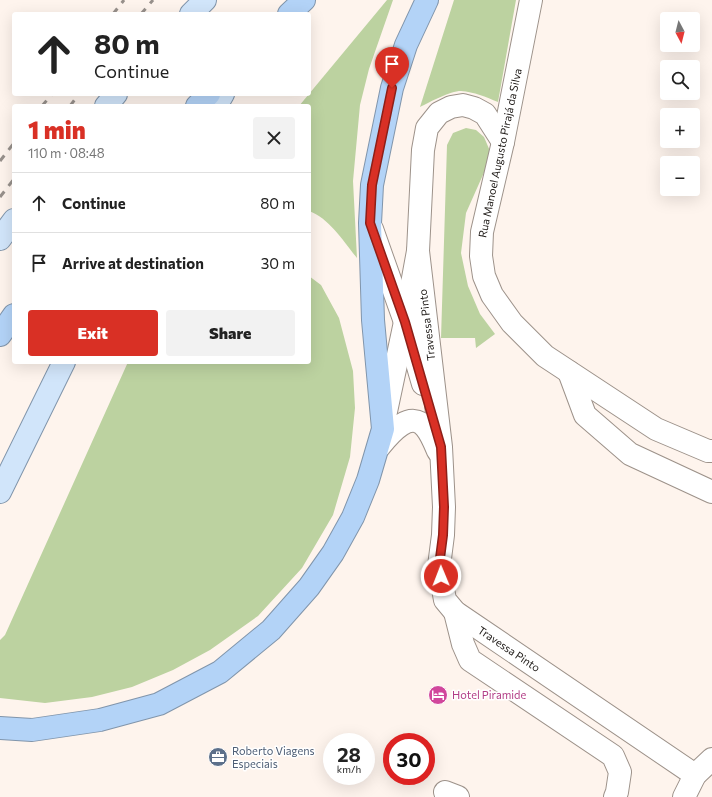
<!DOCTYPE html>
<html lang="en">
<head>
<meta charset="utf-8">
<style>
  :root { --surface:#fff; --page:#f2f2f2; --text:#222; --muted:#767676; --line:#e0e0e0; --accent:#d93025 }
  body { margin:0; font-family:Commissioner,sans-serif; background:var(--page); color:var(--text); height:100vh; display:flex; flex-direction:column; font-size:15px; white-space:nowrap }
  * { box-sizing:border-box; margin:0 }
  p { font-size:13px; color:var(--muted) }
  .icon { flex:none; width:22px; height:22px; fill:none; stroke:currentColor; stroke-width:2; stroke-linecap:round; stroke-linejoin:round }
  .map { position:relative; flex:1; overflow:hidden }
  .side { position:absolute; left:12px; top:104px; width:299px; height:260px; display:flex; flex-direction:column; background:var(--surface); border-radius:4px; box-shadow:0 4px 16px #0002 }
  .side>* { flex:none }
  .hud { position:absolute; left:12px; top:12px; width:299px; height:84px; border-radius:4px; box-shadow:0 4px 16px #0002; background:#fff; color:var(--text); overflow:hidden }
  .needle { width:26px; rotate:173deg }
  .tools { position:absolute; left:660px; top:12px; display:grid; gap:8px }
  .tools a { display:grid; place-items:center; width:40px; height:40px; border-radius:4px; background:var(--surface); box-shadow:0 4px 16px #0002; font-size:20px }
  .speed { position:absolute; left:323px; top:733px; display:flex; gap:8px; font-size:20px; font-weight:700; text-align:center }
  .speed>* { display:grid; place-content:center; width:52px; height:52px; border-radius:50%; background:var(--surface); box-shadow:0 4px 16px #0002; line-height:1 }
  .speed small { font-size:10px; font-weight:400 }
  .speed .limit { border:6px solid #d22; background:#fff; color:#111 }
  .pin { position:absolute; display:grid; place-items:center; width:34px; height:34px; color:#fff; margin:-41px -17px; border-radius:50% 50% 50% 0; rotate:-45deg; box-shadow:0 0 4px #0007 }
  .pin .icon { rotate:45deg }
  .me { position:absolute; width:44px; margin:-22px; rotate:359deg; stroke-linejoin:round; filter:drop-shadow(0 0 3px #0008) }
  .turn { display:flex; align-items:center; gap:14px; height:84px; padding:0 16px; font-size:18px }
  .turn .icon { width:52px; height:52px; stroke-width:2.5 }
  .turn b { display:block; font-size:28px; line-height:34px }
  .round { display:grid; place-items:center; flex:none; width:42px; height:42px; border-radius:4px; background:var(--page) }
  .summary { display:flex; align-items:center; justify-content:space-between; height:68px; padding:0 16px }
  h1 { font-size:24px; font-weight:800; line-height:30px; color:var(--accent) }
  .primary-button { display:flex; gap:8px; margin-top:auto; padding:8px 16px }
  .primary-button a { flex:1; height:46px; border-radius:4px; background:var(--accent); color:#fff; font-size:16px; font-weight:800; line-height:46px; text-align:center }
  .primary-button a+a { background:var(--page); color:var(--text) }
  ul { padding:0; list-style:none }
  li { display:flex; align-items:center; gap:12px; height:60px; padding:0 16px; border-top:1px solid var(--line) }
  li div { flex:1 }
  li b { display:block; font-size:15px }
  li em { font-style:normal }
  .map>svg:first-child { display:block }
  .green { fill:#bcd2a0 }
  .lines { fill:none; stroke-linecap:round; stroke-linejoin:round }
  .minor-casing { stroke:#9d928a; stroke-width:24 }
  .major-casing { stroke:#8195ab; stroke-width:24 }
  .highway-casing { stroke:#8195ab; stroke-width:24 }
  .minor { stroke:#fff; stroke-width:22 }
  .major { stroke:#d1e5fa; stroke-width:22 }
  .highway { stroke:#b3d3f7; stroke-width:22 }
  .rail { stroke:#97908b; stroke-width:3; stroke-dasharray:7 7; stroke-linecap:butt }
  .route-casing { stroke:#8d1f18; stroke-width:10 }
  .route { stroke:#d93025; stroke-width:7 }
  .labels { text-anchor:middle; stroke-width:3; stroke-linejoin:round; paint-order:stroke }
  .street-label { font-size:11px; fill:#25211e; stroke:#fff }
  .hotel-label { font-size:11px; fill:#b23c85; stroke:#fff; text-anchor:start }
  .service-label { font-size:11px; fill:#4e5e75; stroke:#fff; text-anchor:start }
</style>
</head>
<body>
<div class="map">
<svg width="712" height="797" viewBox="0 0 712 797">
  <rect width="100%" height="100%" fill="#fef4ed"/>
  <!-- green -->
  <g class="green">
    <path d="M 387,0 L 393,0 L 369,69 L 360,105 L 353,181 L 357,258 C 344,242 329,218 309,211 L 309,106 L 299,106 Z"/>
    <path d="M 454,0 L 516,0 L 498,102 C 486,97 474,92 461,91 C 450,91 430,102 420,107 Z"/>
    <polygon points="466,128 476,130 484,137 490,151 486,168 466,213 461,253 468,286 480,314 495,334 476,348 475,338 441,338 447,145 453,133"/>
    <polygon points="309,276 321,285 339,318 353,371 355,408 350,457 333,515 302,568 258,616 210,650 173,670 132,687 92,697 45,703 0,698 0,640 5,635 128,362 309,362"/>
  </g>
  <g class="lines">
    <defs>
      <g id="minor">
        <polyline points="531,0 503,142 482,232 481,256 484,276 492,295 512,323 545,356 656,429 708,451 712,451"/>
        <polyline points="372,229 405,322 423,384"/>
        <polyline points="418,251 441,447 444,507 443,535 439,566 445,600 455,612 695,775"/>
        <polyline points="569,372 585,415 630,454 712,492"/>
        <polyline points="384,421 405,322 418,251 423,150 427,128 439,113 451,107 463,105 474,108 485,114 503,142"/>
        <path d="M 379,447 C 389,435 410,408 426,428 C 431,434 435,444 438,451"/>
        <polyline points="455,612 463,644 470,660 613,756 620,772 617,792 615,797"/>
        <polyline points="445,792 458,797"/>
        <polyline points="684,797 695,775 712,759"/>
      </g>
      <g id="major">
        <polyline points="191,14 205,0"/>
        <polyline points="106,106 116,94"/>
        <polyline points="216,106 223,94"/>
        <polyline points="0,239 14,220"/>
        <polyline points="0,492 64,362"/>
      </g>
      <g id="highway">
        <polyline points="289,14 304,0"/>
        <polyline points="197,106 209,94"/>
        <polyline points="0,335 14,315"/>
        <polyline points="0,728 32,730 100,720 159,704 220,672 271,630 309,587 333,553 353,517 368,480 383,429 373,320 370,223 372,185 392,88 406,45 427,0"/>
      </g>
    </defs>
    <!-- minor casing -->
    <use href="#minor" class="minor-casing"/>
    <!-- major casing -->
    <use href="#major" class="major-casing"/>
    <!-- highway casing -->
    <use href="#highway" class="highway-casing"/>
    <!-- minor -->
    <use href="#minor" class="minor"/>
    <!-- major -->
    <use href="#major" class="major"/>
    <!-- highway -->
    <use href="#highway" class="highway"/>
    <!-- rail -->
    <g class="rail">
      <polyline points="113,14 124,0"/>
      <polyline points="141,14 153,0"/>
      <polyline points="42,106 52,94"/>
      <polyline points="70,106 79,94"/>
      <polyline points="0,161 14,143"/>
      <polyline points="0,197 14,179"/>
    </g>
  </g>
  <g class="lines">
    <defs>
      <polyline id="route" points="392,88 372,185 370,223 405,322 441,447 444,507 443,535 439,566 441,576"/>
    </defs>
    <!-- route casing -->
    <use href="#route" class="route-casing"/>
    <!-- route -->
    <use href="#route" class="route"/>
  </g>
  <!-- icons -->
  <defs>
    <symbol id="hotel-disc" viewBox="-11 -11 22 22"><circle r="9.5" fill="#d1479c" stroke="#fff"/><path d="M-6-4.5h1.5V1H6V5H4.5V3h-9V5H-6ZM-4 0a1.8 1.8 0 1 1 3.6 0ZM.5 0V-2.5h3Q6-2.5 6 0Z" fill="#fff"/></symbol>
    <symbol id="office-disc" viewBox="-11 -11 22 22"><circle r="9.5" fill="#5c6f8a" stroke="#fff"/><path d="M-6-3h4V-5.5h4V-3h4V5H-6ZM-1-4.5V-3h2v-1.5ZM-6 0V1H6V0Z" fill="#fff"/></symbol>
  </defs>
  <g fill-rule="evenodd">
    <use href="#hotel-disc" x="427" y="684" width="22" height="22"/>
    <use href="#office-disc" x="207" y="746" width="22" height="22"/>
  </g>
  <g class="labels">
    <!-- street labels -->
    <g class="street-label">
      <text transform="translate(500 153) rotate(-78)" y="4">Rua Manoel Augusto Pirajá da Silva</text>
      <text transform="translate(427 325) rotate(-97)" y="4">Travessa Pinto</text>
      <text transform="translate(509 649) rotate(34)" y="4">Travessa Pinto</text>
    </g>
    <!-- hotel labels -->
    <g class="hotel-label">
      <text x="452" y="699">Hotel Piramide</text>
    </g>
    <!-- service labels -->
    <g class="service-label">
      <text x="232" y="755">Roberto Viagens<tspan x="232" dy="13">Especiais</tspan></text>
    </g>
  </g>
</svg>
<div class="tools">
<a><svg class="needle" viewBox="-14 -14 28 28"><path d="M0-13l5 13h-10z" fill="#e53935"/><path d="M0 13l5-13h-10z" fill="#767676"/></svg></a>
<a><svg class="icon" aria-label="search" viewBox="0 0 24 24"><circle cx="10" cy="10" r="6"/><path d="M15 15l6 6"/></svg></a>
<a>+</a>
<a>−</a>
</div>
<div class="speed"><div>28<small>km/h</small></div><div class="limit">30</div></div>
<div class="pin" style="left:392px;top:88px;background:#d93025"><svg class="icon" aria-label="arrive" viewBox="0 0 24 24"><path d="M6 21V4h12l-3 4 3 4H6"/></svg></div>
<svg class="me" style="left:441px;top:576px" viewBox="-20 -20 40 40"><circle r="17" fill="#d93025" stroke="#fff" stroke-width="3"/><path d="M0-11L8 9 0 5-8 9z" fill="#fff"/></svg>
<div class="hud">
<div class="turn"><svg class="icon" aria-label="ahead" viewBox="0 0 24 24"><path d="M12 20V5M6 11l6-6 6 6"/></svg><div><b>80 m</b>Continue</div></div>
</div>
<section class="side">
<div class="summary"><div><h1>1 min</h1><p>110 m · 08:48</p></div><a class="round"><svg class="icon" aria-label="close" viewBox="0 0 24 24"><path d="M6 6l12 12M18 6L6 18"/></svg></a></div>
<ul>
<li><svg class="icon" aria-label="ahead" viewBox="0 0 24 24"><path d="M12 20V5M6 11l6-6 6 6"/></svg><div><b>Continue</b></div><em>80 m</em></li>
<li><svg class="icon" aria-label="arrive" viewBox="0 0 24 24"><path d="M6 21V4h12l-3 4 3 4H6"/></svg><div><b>Arrive at destination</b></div><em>30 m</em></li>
</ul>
<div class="primary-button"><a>Exit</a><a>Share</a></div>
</section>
</div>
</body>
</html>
